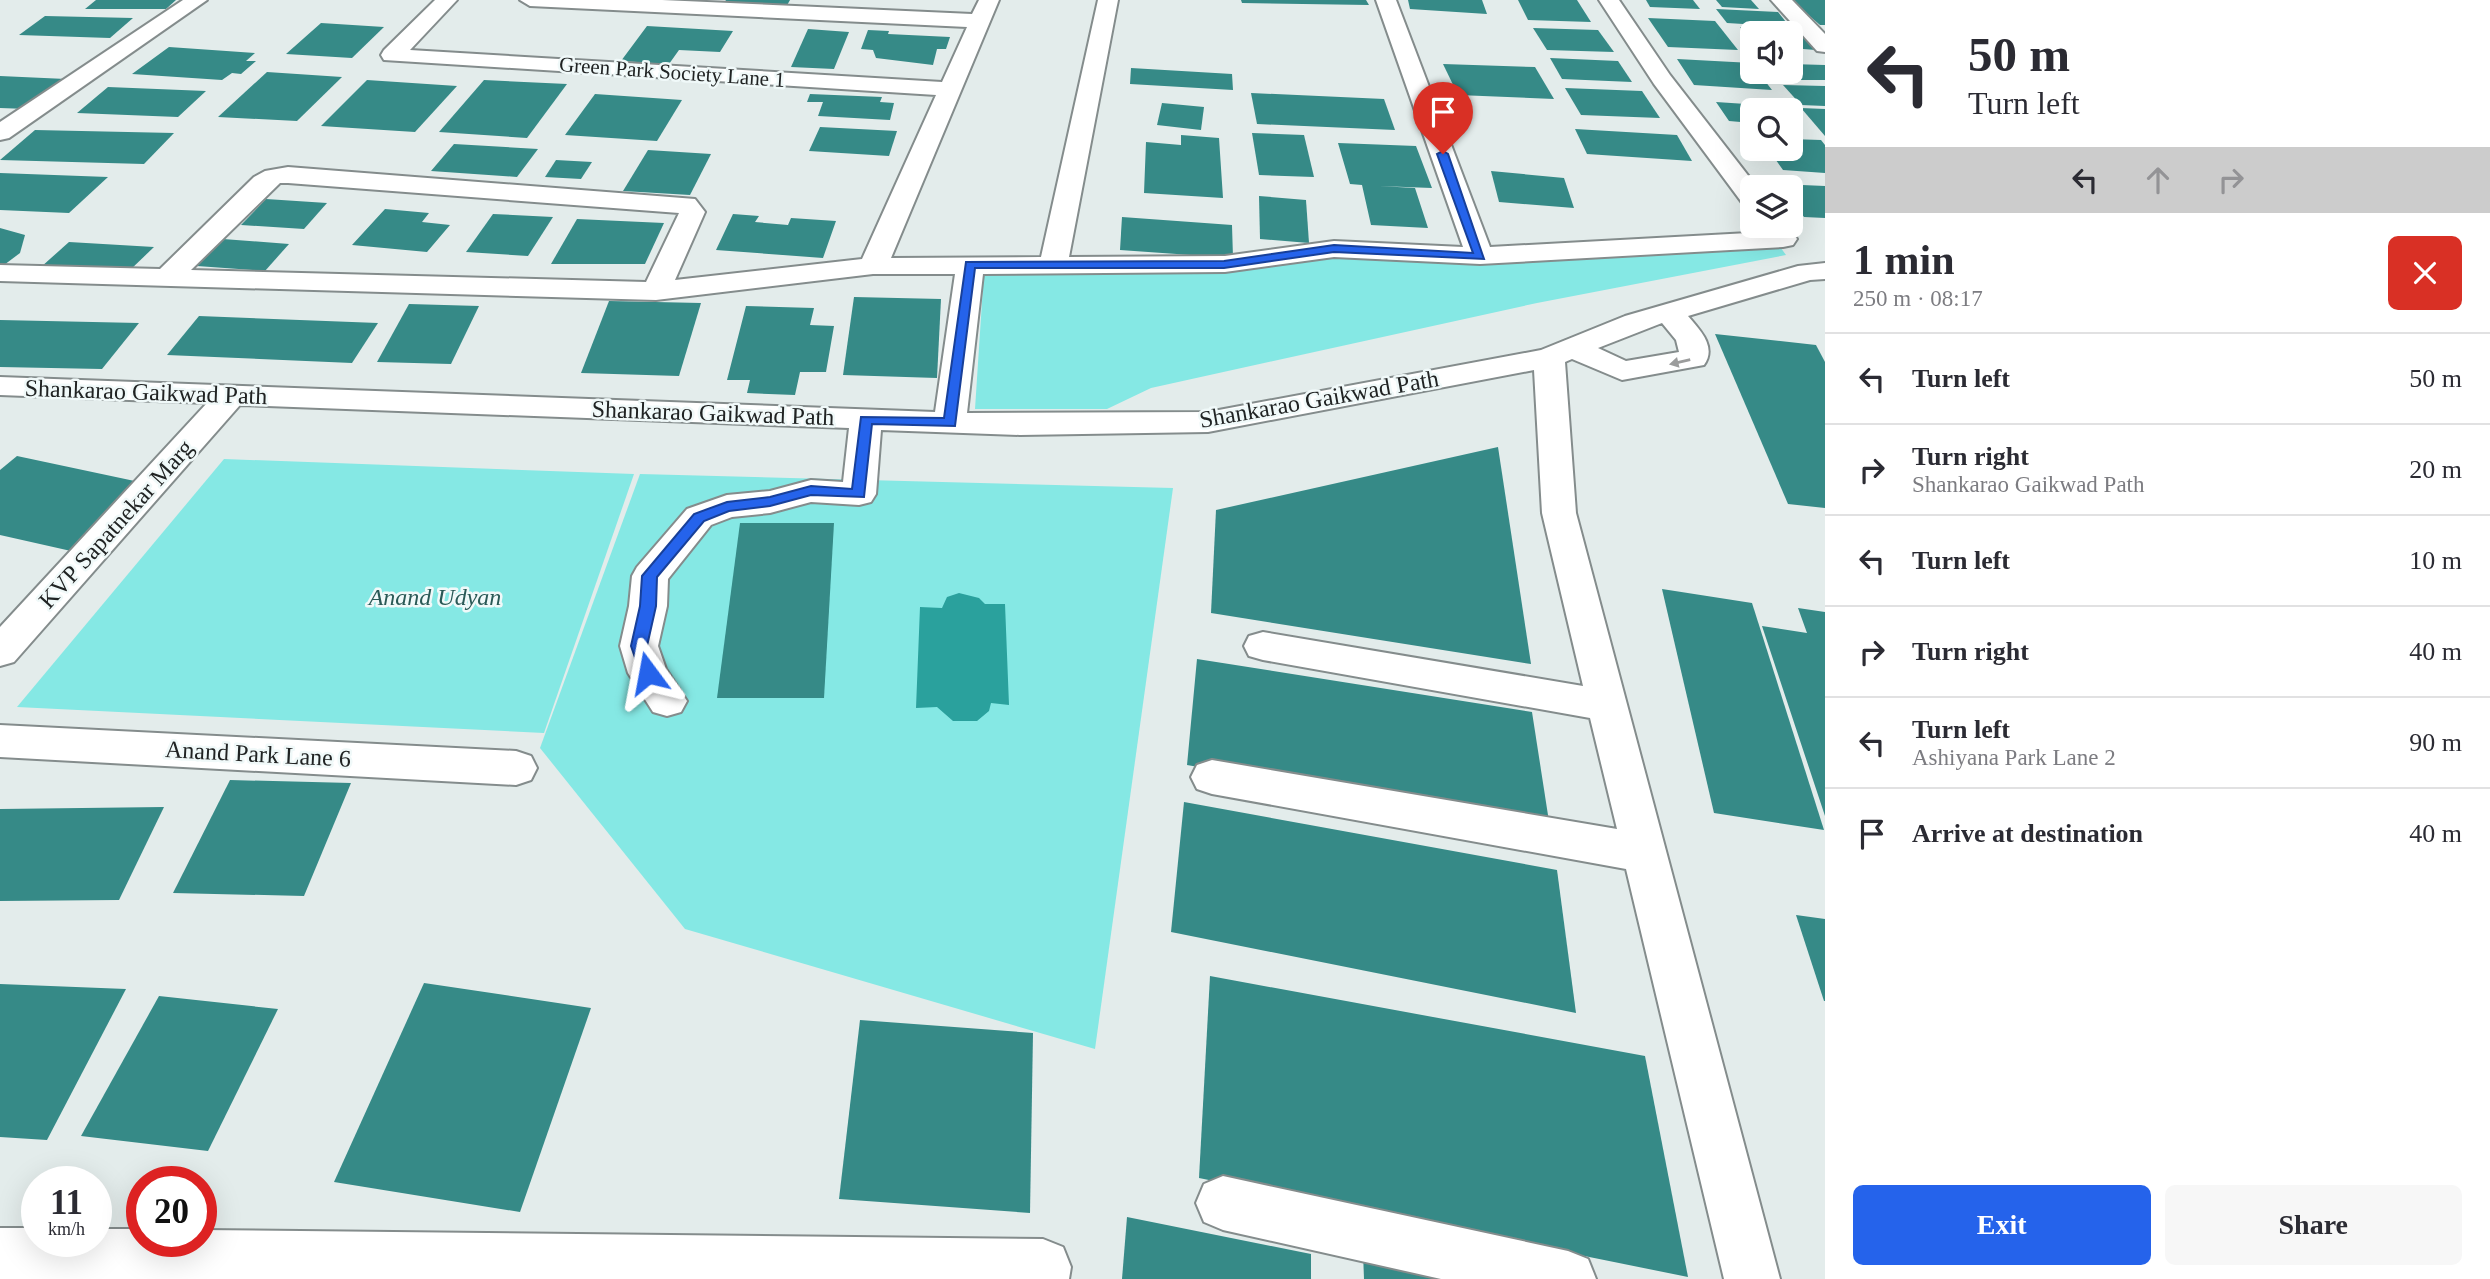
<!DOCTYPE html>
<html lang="en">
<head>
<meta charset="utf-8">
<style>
  :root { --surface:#fff; --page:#f7f7f7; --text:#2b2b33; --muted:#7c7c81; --line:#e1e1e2; --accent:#2563eb }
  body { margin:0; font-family:Georgia,serif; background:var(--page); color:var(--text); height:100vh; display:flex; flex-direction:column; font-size:26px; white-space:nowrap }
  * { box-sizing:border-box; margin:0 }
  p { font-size:23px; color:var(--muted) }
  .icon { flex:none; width:38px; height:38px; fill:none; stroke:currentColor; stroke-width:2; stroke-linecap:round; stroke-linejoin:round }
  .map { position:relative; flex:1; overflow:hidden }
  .drawer { display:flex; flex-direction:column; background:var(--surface); width:665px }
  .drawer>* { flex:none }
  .guide { background:#fff; color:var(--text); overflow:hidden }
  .controls { position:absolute; left:1740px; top:21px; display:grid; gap:14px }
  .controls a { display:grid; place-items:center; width:63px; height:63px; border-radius:10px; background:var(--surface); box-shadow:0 7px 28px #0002; font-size:35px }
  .speed { position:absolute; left:21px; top:1166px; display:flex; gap:14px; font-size:35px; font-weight:700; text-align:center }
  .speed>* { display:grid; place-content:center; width:91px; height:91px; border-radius:50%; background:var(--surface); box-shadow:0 7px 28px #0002; line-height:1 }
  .speed small { font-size:18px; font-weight:400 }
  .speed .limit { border:10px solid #d22; background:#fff; color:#111 }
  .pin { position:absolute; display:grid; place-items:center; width:60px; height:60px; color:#fff; margin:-72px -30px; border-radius:50% 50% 50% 0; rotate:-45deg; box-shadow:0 0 7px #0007 }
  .pin .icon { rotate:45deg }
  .me { position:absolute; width:77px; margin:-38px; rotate:347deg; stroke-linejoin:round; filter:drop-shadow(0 0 5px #0008) }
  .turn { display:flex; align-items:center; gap:24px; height:147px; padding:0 28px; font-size:32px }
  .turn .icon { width:91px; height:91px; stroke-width:2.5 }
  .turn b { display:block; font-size:49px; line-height:60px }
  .lanes { display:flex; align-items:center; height:66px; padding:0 28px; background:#0003; justify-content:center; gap:35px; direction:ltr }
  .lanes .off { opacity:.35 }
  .round { display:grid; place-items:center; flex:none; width:74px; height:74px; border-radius:10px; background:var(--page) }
  .summary { display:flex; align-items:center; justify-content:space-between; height:119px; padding:0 28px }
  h1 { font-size:42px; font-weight:800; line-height:52px }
  .primary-button { display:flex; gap:14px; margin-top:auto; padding:14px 28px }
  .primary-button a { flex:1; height:80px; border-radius:10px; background:var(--accent); color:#fff; font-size:28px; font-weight:800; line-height:80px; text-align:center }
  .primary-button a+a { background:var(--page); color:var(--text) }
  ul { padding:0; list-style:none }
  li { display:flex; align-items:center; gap:21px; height:91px; padding:0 28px; border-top:2px solid var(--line) }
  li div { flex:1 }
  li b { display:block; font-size:26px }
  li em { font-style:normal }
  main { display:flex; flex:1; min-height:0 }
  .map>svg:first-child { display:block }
  .green { fill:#85e8e4 }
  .water { fill:#2aa19d }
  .building { fill:#368a87 }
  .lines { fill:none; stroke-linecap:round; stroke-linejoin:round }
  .minor-casing { stroke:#848c8c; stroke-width:4 }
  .minor { fill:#fff; fill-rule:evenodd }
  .oneway { fill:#9b9c9c }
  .route { fill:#2563eb; stroke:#184099; stroke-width:2 }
  .labels { text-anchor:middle; stroke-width:5; stroke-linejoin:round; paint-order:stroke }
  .far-street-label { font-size:21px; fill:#202323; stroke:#f0f9f9 }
  .street-label { font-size:24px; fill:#202323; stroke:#f0f9f9 }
  .park-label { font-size:24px; font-style:italic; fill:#295956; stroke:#f0f9f9 }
</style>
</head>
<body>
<main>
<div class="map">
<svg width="1825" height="1279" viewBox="0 0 1825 1279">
  <rect width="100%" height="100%" fill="#e3eceb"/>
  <!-- green -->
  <g class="green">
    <polygon points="1778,244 1786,255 1537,303 1151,388 1107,409 975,409 984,271 1212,273 1282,265 1338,253"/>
    <polygon points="224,459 634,474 544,733 17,707"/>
    <polygon points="640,474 1173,488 1095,1049 685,929 540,748"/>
  </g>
  <!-- water -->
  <polygon class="water" points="959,593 979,598 985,604 1005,604 1009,705 991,703 989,711 977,721 953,721 937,707 916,708 920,607 942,608 947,597"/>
  <!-- building -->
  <g class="building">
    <polygon points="96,0 176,0 166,9 85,9"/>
    <polygon points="726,0 790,0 786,7 724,3"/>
    <polygon points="1241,0 1366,0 1369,5 1242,3"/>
    <polygon points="1408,0 1482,0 1487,14 1410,9"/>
    <polygon points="1518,0 1577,0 1591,22 1528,20"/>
    <polygon points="1646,0 1693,0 1700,9 1650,7"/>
    <polygon points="1716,0 1751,0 1759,9 1722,7"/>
    <polygon points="1791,0 1825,0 1825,25 1820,25"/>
    <polygon points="1716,9 1778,12 1790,27 1727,23"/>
    <polygon points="45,16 133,18 110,38 19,35"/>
    <polygon points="1648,18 1715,21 1738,50 1668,47"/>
    <polygon points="321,23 384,27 352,58 286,54"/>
    <polygon points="647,26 733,31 720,52 679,50 669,64 621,61"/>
    <polygon points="1740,27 1802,31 1816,50 1790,48 1790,33 1752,33 1752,45"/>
    <polygon points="1533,28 1598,30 1614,52 1547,50"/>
    <polygon points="808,29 849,32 834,69 791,67"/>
    <polygon points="868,30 889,31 888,34 950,37 946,49 937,49 933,65 876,58 873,50 861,49"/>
    <polygon points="169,47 255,53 246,61 256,61 241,74 232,73 222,80 132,74"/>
    <polygon points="1550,58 1618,61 1632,82 1562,79"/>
    <polygon points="1677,59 1752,63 1752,72 1758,72 1772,90 1694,85"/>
    <polygon points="1443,64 1535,67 1554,99 1458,95"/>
    <polygon points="1790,64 1825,65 1825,80 1792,80 1784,72 1790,72"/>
    <polygon points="1131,68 1232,74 1233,90 1130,84"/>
    <polygon points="267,72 342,77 297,121 218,117"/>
    <polygon points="0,76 66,79 27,109 0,108"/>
    <polygon points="367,80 457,86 415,132 321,126"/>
    <polygon points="484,80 567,84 527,138 439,132"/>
    <polygon points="1783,85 1825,86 1825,106 1801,105"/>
    <polygon points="108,87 206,91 178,117 77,113"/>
    <polygon points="1565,88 1642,91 1660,118 1581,115"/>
    <polygon points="1251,93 1384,99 1395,130 1257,124"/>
    <polygon points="595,94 682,100 657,141 565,135"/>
    <polygon points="810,94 882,97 880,102 894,103 890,120 818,116 823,102 807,102"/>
    <polygon points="1716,102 1776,106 1779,110 1752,110 1752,123 1729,121"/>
    <polygon points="1162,103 1204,107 1201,130 1157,125"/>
    <polygon points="1801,108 1825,109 1825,136"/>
    <polygon points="820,127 897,131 889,156 809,151"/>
    <polygon points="1575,129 1677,135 1692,161 1587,154"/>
    <polygon points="35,130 174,133 144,164 0,160"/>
    <polygon points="1252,133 1304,135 1314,177 1259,175"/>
    <polygon points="1181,135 1219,138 1223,198 1144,193 1146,142 1181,145"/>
    <polygon points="1790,139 1821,140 1825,145 1825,173 1783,170 1768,149 1790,149"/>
    <polygon points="1338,143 1416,146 1432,188 1379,186 1415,188 1428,228 1371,225 1362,185 1350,184"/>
    <polygon points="454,144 538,149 517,177 431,171"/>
    <polygon points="648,150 711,154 690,195 623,191"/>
    <polygon points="556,160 592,162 581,179 545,177"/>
    <polygon points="1491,171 1564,178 1574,208 1499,202"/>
    <polygon points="0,173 108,177 69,213 0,210"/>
    <polygon points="1779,184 1825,186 1825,218 1804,217 1790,199 1790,187 1781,187"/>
    <polygon points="1259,196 1306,200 1309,243 1260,239"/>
    <polygon points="266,199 327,203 304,229 241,225"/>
    <polygon points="385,209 429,213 422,222 450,225 427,252 352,245"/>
    <polygon points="493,214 553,217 528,256 466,252"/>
    <polygon points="733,214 759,216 755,222 788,225 791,218 836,221 823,258 716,250"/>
    <polygon points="1122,217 1232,225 1233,258 1120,250"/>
    <polygon points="577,219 664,223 645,264 551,264"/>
    <polygon points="0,228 25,235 20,253 0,268"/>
    <polygon points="223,239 289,244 265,271 197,266"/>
    <polygon points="69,242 154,247 128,272 41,267"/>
    <polygon points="854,297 941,299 937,378 843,375"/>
    <polygon points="609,301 701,303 679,376 581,373"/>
    <polygon points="409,304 479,306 451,364 377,362"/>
    <polygon points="746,306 814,308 810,325 834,326 826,372 800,372 795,395 747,393 750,380 727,380"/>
    <polygon points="199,316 378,323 352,363 167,355"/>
    <polygon points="0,320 139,323 102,369 0,367"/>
    <polygon points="1715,334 1816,345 1825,362 1825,508 1788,504"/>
    <polygon points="1498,447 1531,664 1211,613 1216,510"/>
    <polygon points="17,456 144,483 71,551 0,535 0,470"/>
    <polygon points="740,523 834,523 824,698 717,698"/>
    <polygon points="1662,589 1752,603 1824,830 1714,813"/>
    <polygon points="1798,608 1825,612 1825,816 1762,626 1807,633"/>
    <polygon points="1197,659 1532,712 1550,828 1187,765"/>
    <polygon points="230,780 351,783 304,896 173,893"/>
    <polygon points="1184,802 1557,870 1576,1013 1171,932"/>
    <polygon points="164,807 119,900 0,901 0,809"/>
    <polygon points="1796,915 1825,919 1825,1001 1824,1001"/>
    <polygon points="1210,976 1645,1056 1688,1277 1199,1178"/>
    <polygon points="424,983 591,1008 520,1212 334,1182"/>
    <polygon points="0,984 126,989 47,1140 0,1137"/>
    <polygon points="159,996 278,1009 208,1151 81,1136"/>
    <polygon points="860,1020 1033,1033 1030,1213 839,1199"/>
    <polygon points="1127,1217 1311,1254 1311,1279 1122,1279"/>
    <polygon points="1363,1252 1487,1279 1364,1279"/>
  </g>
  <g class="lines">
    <defs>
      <g id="minor">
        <polygon points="183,0 207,0 9,138 0,140 0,122"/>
        <path d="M 435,0 L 457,0 L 410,50 L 942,82 L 967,27 L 530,6 L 520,0 L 662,0 L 972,14 L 979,0 L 999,0 L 891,258 L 1041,257 L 1098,0 L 1118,0 L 1069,257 L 1225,256 L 1334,241 L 1463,247 L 1376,0 L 1396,0 L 1490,247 L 1783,231 L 1793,233 L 1797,239 L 1793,245 L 1783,247 L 1480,264 L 1334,257 L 1225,272 L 983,274 L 967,413 L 1208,412 L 1541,350 L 1625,316 L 1798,266 L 1825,263 L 1825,279 L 1810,280 L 1688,316 C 1700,330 1717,347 1704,365 L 1622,380 L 1572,359 L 1565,362 L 1576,513 L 1780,1279 L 1724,1279 L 1626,869 L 1212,794 L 1197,789 L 1191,777 L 1197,765 L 1212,760 L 1617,829 L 1590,718 L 1263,660 L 1249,656 L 1244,646 L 1249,636 L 1263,632 L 1583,686 L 1542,513 L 1534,370 L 1208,432 L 1020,435 L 881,430 L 876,494 L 871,502 L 859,505 L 811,502 L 770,513 L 732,517 L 711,525 L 668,579 L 667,606 L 658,646 L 666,669 L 687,701 L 681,712 L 667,716 L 653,712 L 628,673 L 620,646 L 629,606 L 632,576 L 637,567 L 687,509 L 727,495 L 770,491 L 811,480 L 843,482 L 849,428 L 240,405 L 14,662 L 0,666 L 0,627 L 207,403 L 0,395 L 0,377 L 935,412 L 955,274 L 873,274 L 656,300 L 0,281 L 0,265 L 160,269 L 254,177 L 265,171 L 288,167 L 695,199 L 705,212 L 675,280 L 862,259 L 936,95 L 384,60 L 381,55 L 384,50 ZM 280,183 L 288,183 L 679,213 L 646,282 L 191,270 ZM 1662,323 L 1676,340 L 1679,352 L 1626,361 L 1598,348 Z"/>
        <polygon points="1599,0 1619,0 1670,75 1757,187 1752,187 1752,206 1743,204 1654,84"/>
        <polygon points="1771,0 1792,0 1825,34 1825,52 1817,51"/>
        <polygon points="0,725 516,751 531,756 537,768 531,780 516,785 0,757"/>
        <polygon points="1223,1176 1568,1251 1588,1259 1596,1279 1441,1279 1223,1230 1204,1222 1196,1203 1204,1184"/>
        <polygon points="0,1228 37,1228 37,1241 96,1241 96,1229 142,1229 142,1241 201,1241 201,1230 1043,1239 1063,1247 1071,1267 1069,1279 0,1279"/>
      </g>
    </defs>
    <!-- minor casing -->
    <use href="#minor" class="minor-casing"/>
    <!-- minor -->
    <use href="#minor" class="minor"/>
  </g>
  <!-- one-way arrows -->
  <defs><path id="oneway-solid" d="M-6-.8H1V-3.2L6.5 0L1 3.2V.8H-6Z" transform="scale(1.75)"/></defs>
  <use class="oneway" href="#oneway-solid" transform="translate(1680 362) rotate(167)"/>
  <!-- route -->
  <polygon class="route" points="1443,151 1448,154 1484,259 1334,252 1224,268 975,268 955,426 872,424 864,497 811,495 770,506 729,511 704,521 657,577 656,606 647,646 656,673 648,680 642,678 631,646 640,606 642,576 694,514 727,502 770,497 811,486 852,489 861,417 944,418 966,262 1224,261 1334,245 1473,253 1437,154"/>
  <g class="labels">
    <!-- far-street labels -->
    <g class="far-street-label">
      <text transform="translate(672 72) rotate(4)" y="7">Green Park Society Lane 1</text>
    </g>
    <!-- street labels -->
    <g class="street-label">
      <text transform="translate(146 392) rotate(2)" y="8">Shankarao Gaikwad Path</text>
      <text transform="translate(1319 399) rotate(-10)" y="8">Shankarao Gaikwad Path</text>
      <text transform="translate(713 413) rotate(2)" y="8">Shankarao Gaikwad Path</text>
      <text transform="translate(116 524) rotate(-48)" y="8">KVP Sapatnekar Marg</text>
      <text transform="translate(258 754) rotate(3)" y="8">Anand Park Lane 6</text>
    </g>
    <!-- park labels -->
    <g class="park-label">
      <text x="435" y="605">Anand Udyan</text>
    </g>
  </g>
</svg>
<div class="controls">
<a><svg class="icon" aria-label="sound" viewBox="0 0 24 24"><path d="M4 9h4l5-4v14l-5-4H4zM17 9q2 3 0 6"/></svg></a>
<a><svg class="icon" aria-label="search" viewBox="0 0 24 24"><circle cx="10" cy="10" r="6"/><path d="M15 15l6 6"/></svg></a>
<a><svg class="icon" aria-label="layers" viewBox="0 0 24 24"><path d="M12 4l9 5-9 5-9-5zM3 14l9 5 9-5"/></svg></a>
</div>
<div class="speed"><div>11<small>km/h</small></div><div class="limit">20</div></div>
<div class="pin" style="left:1443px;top:154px;background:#d93025"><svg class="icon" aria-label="arrive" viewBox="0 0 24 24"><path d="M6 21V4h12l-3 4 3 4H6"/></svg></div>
<svg class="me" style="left:648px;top:673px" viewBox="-20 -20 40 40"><path d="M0-17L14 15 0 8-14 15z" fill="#2563eb" stroke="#fff" stroke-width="4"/></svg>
</div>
<section class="drawer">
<div class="guide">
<div class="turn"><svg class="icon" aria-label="left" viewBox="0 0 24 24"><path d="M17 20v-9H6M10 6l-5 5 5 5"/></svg><div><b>50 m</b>Turn left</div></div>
<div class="lanes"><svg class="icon" aria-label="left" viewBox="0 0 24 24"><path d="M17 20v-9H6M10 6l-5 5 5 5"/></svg><svg class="icon off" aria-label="ahead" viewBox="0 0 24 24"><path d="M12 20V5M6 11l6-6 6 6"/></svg><svg class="icon off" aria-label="right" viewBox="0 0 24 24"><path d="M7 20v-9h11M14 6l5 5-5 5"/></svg></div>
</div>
<div class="summary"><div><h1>1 min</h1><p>250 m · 08:17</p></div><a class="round" style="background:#d93025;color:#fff"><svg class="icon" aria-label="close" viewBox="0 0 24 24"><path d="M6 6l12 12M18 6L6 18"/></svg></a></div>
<ul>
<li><svg class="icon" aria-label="left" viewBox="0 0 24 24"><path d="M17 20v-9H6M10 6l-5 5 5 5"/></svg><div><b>Turn left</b></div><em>50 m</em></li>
<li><svg class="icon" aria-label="right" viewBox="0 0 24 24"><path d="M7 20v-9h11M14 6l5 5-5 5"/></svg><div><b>Turn right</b><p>Shankarao Gaikwad Path</p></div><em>20 m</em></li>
<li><svg class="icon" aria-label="left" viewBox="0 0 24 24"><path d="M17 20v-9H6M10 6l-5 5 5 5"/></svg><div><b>Turn left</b></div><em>10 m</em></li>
<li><svg class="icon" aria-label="right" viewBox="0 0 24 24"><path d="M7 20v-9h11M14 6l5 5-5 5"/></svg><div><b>Turn right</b></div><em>40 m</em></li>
<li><svg class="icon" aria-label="left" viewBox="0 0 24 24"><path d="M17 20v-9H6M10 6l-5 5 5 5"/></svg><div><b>Turn left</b><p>Ashiyana Park Lane 2</p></div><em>90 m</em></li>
<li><svg class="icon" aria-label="arrive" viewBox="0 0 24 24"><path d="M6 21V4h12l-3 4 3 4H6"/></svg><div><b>Arrive at destination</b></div><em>40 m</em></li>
</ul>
<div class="primary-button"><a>Exit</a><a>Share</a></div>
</section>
</main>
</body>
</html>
